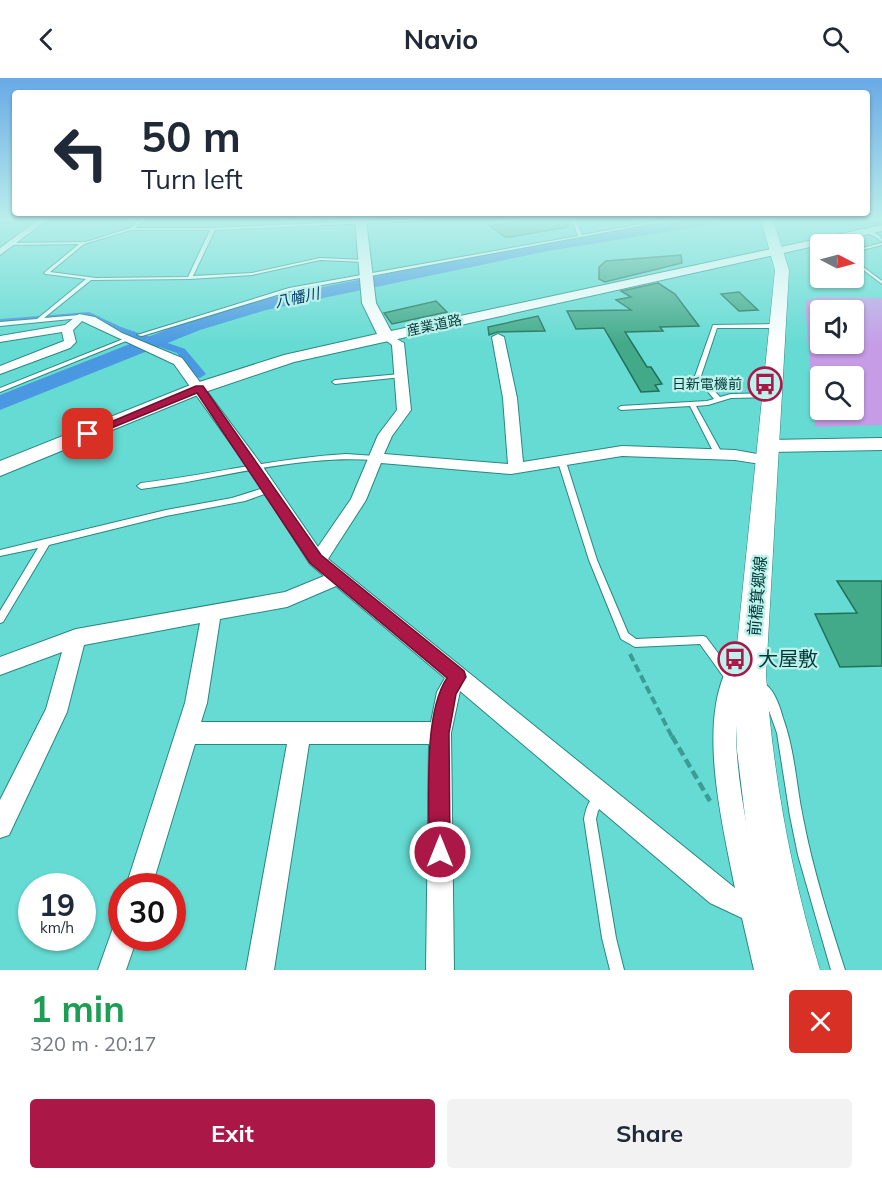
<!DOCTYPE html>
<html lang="en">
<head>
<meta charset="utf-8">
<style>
  :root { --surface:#fff; --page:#f2f2f3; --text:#1f2937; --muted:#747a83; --accent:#ab1747 }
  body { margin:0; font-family:Mulish,"Noto Sans JP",sans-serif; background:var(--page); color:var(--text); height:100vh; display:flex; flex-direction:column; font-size:22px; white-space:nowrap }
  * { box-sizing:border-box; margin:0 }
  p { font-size:20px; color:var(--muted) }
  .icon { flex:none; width:33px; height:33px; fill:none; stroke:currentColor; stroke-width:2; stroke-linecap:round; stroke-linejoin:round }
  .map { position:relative; height:892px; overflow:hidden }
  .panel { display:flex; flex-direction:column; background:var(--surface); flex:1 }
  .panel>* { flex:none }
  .guide { position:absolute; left:12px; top:12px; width:858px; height:126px; border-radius:6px; box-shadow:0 2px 4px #0004; background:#fff; color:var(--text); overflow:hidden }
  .needle { width:39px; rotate:96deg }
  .controls { position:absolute; left:810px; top:156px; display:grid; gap:12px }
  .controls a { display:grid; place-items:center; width:54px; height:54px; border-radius:6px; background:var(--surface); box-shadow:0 2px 4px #0004; font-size:30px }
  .speed { position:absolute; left:18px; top:795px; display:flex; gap:12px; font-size:30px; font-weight:700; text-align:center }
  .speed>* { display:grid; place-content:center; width:78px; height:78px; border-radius:50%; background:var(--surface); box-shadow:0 2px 4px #0004; line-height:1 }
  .speed small { font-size:15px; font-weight:400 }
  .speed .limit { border:9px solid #d22; background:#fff; color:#111 }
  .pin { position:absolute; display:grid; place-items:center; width:51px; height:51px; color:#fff; margin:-26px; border-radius:12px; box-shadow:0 3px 9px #0006 }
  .me { position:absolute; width:66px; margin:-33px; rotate:0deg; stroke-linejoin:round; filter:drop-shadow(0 0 4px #0008) }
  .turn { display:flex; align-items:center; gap:21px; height:126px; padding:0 30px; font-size:27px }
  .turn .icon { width:78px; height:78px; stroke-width:2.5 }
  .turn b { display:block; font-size:42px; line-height:51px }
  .round { display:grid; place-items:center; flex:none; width:63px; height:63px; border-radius:6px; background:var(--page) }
  .headline { display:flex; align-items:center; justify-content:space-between; height:102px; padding:0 30px }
  h1 { font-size:36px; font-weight:700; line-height:45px; color:#1e9e55 }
  .primary-button { display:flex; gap:12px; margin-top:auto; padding:12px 30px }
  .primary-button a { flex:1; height:69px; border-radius:6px; background:var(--accent); color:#fff; font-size:24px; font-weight:700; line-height:69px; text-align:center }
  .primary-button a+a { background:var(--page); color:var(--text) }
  header { display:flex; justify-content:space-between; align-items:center; height:78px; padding:0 30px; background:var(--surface); font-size:27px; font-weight:700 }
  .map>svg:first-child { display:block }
  .green { fill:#c69ce7; fill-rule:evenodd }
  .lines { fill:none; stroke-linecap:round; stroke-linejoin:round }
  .canal { fill:#4a98e2; fill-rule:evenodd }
  .river { fill:#4a98e2; fill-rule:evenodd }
  .building { fill:#42a989; stroke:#21715a; stroke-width:1.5 }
  .lane-casing { stroke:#298782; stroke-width:2 }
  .street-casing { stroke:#298782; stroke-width:2 }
  .secondary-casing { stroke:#298782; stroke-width:2 }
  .primary-casing { stroke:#298782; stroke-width:1 }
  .path-far1 { stroke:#3d9b95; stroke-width:4; stroke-dasharray:8 4; stroke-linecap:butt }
  .path { stroke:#3d9b95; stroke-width:4.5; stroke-dasharray:9 4.5; stroke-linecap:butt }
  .lane { fill:#fff; fill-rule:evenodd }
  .street { fill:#fff; fill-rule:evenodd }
  .secondary { fill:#fff; fill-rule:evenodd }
  .primary { fill:#fff; fill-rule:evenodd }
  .route { fill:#ab1747; stroke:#6f0f2e; stroke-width:1.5 }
  .labels { text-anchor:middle; stroke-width:4.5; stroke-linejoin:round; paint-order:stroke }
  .far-street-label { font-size:14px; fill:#003936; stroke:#bdf1ec }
  .far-poi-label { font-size:14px; fill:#003936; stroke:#bdf1ec; text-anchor:end }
  .far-water-label { font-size:15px; font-style:italic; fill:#003c6b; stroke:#bdf1ec }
  .street-label { font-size:16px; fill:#003936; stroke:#bdf1ec }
  .near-poi-label { font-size:20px; fill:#003936; stroke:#bdf1ec; text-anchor:start }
</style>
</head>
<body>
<header><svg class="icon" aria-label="back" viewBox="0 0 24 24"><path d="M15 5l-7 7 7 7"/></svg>Navio<svg class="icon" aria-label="search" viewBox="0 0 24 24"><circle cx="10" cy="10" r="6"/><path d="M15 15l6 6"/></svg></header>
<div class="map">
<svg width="882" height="892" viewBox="0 0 882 892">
  <rect width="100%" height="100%" fill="#65dbd3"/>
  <!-- green -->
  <path class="green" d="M 819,219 L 882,220 L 882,347 L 815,349 L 805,223 ZM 820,232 L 854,232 L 854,266 L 820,266 ZM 820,298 L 854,298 L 854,332 L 820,332 Z"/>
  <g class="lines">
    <!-- canal -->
    <polygon class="canal" points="89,234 121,249 185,271 206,296 200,300 196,299 177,275 113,253 87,240 0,247 0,241"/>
    <!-- river -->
    <polygon class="river" points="686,142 721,142 714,146 548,173 266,232 200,252 0,332 0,317 186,244 255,223 548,163"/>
  </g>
  <!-- building -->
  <g class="building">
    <polygon points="527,142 567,142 568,149 510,159 505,159 490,148"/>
    <polygon points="681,177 682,185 605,204 599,201 599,189 606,183"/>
    <polygon points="658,205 675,216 699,248 660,249 663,253 625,254 647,289 651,289 662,306 655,307 659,313 641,314 604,250 576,251 567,233 631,232 616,222 631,219 621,213"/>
    <polygon points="739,214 758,232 739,233 721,216"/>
    <polygon points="436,223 447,234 392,246 384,235"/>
    <polygon points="538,238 545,253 497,254 489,257 488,249"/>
    <polygon points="837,503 882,503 882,588 840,589 815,536 857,535"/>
  </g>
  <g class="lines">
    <defs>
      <g id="lane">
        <path d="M 140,142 L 144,142 L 135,150 L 213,150 L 395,142 L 421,142 L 419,143 L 215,152 L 193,198 L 252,195 L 320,180 L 365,182 L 367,183 L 365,184 L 320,182 L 252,197 L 190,201 L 91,202 L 44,240 L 79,237 L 82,239 L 81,240 L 0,248 L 0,244 L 37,241 L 86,201 L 46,196 L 44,195 L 79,166 L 11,167 L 9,167 L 9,165 L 86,164 L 130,150 ZM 131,152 L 210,152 L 188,199 L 96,200 L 50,194 L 84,166 Z"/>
        <polygon points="572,142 576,142 582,157 663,142 671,142 290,213 142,258 137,257 289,210 578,158"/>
        <path d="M 865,152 C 872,154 882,156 882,164 L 876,159 L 864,154 Z"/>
        <polygon points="882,165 882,167 854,174 854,172"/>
        <polygon points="854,182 882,203 882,206 854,185"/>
        <polygon points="713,247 778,246 781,248 778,250 717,250 701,298 720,319 731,316 772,315 775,317 772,319 731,320 708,327 696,328 723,377 719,379 715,377 690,328 621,332 618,330 621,328 707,323 714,321 695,298"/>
        <polygon points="126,260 131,261 0,314 0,310"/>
        <polygon points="400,296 403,298 402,299 335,306 332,304 335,302"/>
        <path d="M 346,376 L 375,378 L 379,380 L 375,382 C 355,381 335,381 315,383 C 256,388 199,404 141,411 L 137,408 L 141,405 C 210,397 276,380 346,376 Z"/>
        <polygon points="559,382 562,382 566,384 597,482 628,555 636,561 703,558 706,559 736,599 737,602 736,605 732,607 728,605 700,566 635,569 621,561 589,482 558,384"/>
        <polygon points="270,408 273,409 274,411 273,413 245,423 166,438 49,467 3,544 0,545 0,533 38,470 0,478 0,472 166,432 232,420"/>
        <path d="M 763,605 C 774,610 780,629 783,640 C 795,673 796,707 803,740 C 813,792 829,842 845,892 L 831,892 L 798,777 L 790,738 L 777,655 L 767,627 L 758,610 L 759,607 Z"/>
        <path d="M 601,713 L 605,715 L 607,719 L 598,733 L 596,741 L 616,860 L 624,892 L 610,892 L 602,860 L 584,741 C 586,729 590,718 601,713 Z"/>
      </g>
      <g id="street">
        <polygon points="38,142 47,142 0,177 0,170"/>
        <path d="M 79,236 L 95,239 L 122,255 L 182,280 L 261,386 L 318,469 L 351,421 L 378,357 L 397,332 L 392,267 L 380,258 L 386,255 L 404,265 L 411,332 L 392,358 L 384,376 L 508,386 L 503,320 L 492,259 L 498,256 L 504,259 L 517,320 L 523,384 L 622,368 L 735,372 L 773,379 L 775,382 L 768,387 L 735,382 L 622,378 L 511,396 L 381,385 L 366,422 L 328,481 L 735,810 C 723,749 699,653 725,595 L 750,588 L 757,590 L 760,597 L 757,604 L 741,609 C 722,680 763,820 782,892 L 754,892 L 742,840 L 710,825 L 460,613 L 451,655 L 454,892 L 426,892 L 429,666 L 309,666 L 274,892 L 246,892 L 287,666 L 195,666 L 152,808 L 126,808 L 185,625 L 200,545 L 84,567 L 67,634 L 9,757 L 0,760 L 0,722 L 46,631 L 62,574 L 0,597 L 0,579 L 76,551 L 285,514 L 324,498 L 310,486 L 251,394 L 174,286 L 82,243 L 73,252 L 76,264 L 70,270 L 0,296 L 0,288 L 64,263 L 62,254 L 0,264 L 0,258 L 65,247 ZM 336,508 L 445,600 L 437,614 L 431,644 L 201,644 L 207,625 L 220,541 L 287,529 Z"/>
        <polygon points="122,847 122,860 137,860 126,892 98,892 113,850"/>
      </g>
      <g id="secondary">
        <polygon points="355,142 366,142 376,225 391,253 882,147 882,153 294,284 205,314 0,398 0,383 193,306 284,277 377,256 362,225"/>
        <polygon points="882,360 882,372 769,374 762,372 759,368 762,364 769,362"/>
      </g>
      <path id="primary" d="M 761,142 L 773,142 L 789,192 L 766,597 C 773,698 791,795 820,892 L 776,892 L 758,819 L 746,746 L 737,672 L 734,597 L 775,192 Z"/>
    </defs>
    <!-- lane casing -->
    <use href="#lane" class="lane-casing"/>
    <!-- street casing -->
    <use href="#street" class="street-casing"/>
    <!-- secondary casing -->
    <use href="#secondary" class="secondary-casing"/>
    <!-- primary casing -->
    <use href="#primary" class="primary-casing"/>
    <!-- path-far1 -->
    <polyline class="path-far1" points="630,576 672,659"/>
    <!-- path -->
    <polyline class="path" points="672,658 710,723"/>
    <!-- lane -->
    <use href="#lane" class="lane"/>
    <!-- street -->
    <use href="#street" class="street"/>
    <!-- secondary -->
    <use href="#secondary" class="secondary"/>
    <!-- primary -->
    <use href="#primary" class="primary"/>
  </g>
  <!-- sky -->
  <linearGradient id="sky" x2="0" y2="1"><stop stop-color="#69a9e6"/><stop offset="0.53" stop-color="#baefeb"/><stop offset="1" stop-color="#baefeb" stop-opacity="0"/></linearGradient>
  <rect width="882" height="267" fill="url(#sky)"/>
  <!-- route -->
  <path class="route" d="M 196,308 L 203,308 L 321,477 L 464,593 L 466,599 L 456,616 L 449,655 L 450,774 L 447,781 L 440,784 L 432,781 L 429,774 C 430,728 422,637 447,600 L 310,485 L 197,315 L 92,358 L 82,356 Z"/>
  <!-- icons -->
  <defs>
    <symbol id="bus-ring" viewBox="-11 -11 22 22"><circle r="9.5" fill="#bdf1ec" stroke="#ab1747" stroke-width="1.5"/><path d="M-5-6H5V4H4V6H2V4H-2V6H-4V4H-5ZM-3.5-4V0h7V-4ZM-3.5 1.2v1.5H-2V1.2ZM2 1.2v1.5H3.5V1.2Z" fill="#ab1747"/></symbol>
  </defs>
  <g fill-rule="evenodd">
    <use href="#bus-ring" x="746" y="287" width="38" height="38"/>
    <use href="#bus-ring" x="716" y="562" width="38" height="38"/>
  </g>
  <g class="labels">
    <!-- far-street labels -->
    <g class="far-street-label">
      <text transform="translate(434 247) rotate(-12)" y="5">産業道路</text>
    </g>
    <!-- far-poi labels -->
    <g class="far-poi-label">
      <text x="742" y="311">日新電機前</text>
    </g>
    <!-- far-water labels -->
    <g class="far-water-label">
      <text transform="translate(297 220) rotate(-12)" y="5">八幡川</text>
    </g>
    <!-- street labels -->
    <g class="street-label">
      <text transform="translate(757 518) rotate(-85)" y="6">前橋箕郷線</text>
    </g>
    <!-- near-poi labels -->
    <g class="near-poi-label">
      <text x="758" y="588">大屋敷</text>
    </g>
  </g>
</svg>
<div class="controls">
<a><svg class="needle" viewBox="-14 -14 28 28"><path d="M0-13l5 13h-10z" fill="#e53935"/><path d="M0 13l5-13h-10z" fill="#747a83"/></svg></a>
<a><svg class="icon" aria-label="sound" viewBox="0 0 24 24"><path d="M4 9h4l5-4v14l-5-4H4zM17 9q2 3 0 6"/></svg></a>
<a><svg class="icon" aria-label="search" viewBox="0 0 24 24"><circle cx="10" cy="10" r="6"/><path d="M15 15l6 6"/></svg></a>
</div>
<div class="speed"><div>19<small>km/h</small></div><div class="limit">30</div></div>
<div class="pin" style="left:88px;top:356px;background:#d93025"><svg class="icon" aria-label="arrive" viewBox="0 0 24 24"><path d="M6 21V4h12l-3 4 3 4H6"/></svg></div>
<svg class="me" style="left:440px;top:774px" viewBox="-20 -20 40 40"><circle r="17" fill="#ab1747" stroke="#fff" stroke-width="3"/><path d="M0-11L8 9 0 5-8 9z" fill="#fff"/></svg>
<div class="guide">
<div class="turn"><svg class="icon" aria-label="left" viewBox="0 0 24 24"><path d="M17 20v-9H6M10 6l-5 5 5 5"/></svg><div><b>50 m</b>Turn left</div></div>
</div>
</div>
<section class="panel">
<div class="headline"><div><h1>1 min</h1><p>320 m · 20:17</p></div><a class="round" style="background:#d93025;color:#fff"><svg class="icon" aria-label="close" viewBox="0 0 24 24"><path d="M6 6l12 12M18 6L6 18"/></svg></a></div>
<div class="primary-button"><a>Exit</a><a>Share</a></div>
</section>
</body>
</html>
